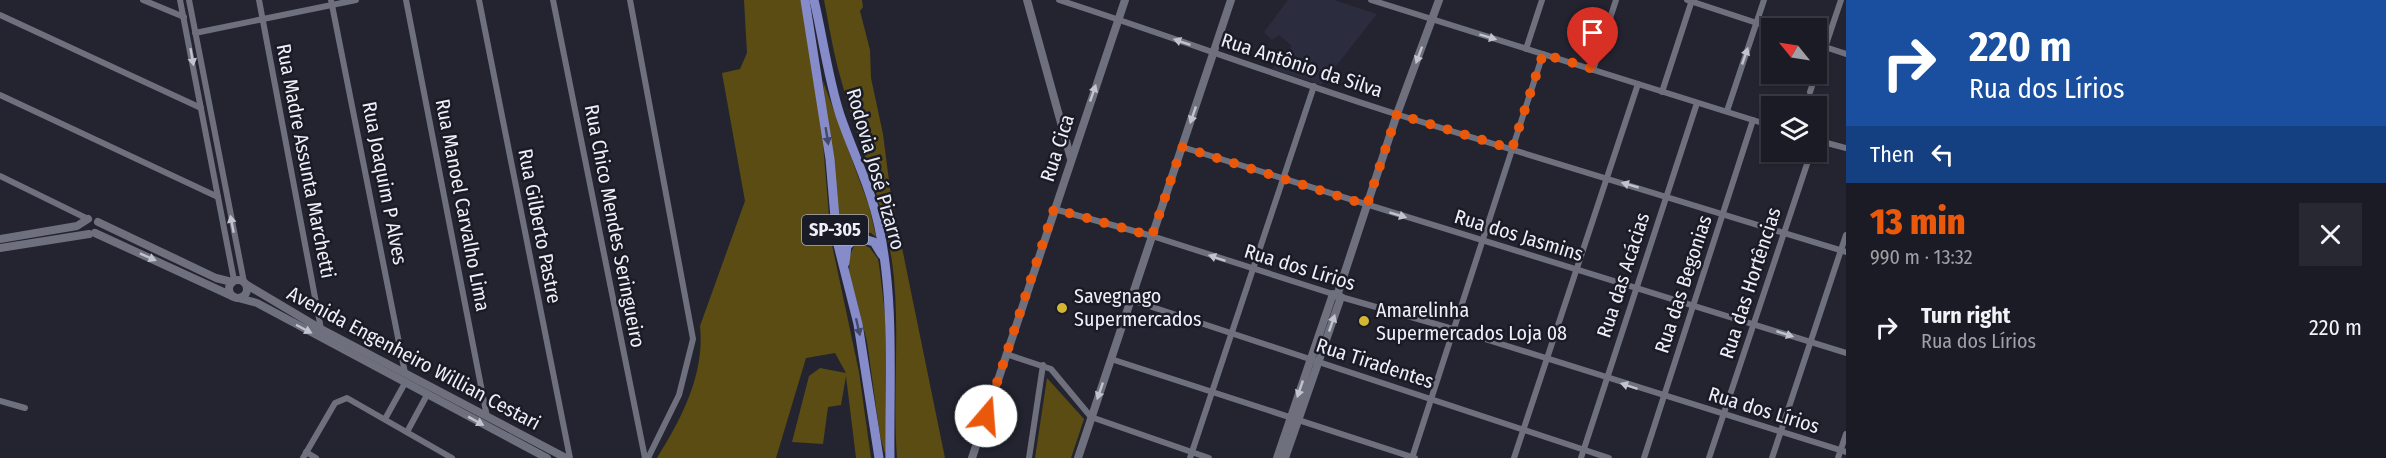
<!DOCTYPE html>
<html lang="en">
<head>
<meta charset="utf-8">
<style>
  :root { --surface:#1a1b24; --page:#272831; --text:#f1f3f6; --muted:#9fa1a6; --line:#383941; --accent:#ea580c }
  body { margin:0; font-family:"Fira Sans Condensed",sans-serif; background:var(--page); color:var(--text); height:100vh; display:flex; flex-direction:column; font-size:22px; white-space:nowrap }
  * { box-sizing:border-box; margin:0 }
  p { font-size:20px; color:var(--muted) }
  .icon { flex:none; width:33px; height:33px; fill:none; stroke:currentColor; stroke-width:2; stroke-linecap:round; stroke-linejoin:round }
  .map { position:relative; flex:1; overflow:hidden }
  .details { display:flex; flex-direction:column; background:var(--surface); width:540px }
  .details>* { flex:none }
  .hud { background:#1a4fa0; color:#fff; overflow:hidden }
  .needle { width:39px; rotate:300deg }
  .controls { position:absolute; left:1761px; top:18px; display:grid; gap:12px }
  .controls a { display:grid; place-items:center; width:66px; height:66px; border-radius:0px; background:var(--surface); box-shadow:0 2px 4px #0004,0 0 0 2px var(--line); font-size:30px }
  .pin { position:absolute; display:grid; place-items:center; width:51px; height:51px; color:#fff; margin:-62px -26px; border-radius:50% 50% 50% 0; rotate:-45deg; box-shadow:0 0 6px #0007 }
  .pin .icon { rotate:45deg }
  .me { position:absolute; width:66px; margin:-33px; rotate:18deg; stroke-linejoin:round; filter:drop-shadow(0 0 4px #0008) }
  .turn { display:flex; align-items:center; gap:21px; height:126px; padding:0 24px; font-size:27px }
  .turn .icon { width:78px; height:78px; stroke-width:2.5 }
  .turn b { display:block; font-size:42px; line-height:51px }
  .then { display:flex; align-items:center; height:57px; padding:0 24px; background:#0003; gap:12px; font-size:22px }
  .round { display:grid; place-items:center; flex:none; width:63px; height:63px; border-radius:0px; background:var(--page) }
  .summary { display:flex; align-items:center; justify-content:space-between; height:102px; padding:0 24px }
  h1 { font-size:36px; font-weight:800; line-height:45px; color:var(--accent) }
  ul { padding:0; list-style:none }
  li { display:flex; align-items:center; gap:18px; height:84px; padding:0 24px }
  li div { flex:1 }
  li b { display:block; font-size:22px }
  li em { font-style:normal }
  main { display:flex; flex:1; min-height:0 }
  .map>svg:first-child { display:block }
  .built { fill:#2b2d3f }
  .green { fill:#5a4c13 }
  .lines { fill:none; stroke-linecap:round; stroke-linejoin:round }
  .street { stroke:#6e707e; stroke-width:6 }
  .secondary { stroke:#6e707e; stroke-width:8 }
  .primary { stroke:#868cc9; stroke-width:9 }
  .oneway { fill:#c1c3cd }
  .oneway2 { fill:#454867 }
  .route { stroke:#ea580c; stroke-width:10; stroke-dasharray:0 18 }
  .poi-dot { fill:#d4b635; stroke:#191b26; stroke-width:2 }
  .labels { text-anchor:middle; stroke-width:5; stroke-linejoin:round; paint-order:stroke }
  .shield { fill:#191b26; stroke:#aeafb8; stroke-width:1.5 }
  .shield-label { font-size:18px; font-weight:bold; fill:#eeeff7 }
  .street-label { font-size:20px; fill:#eeeff7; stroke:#191b26 }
  .poi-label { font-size:20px; fill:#eeeff7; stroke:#191b26; text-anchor:start }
</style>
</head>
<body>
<main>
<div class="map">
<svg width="1846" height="458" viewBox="0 0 1846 458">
  <rect width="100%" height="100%" fill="#232430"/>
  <!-- built -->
  <polygon class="built" points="1288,0 1334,0 1377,14 1321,85 1272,69 1292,46 1279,35 1272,40 1264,32"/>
  <!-- green -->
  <g class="green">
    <path d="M 744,0 L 801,0 L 821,119 L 831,240 L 859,372 L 871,458 L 856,458 L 846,376 L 841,405 L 828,407 L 823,444 L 792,442 L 809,376 L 820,368 L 846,373 L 835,353 L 806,358 L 776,458 L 657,458 C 682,418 705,374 700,326 L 745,201 L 722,73 L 740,69 L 747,53 Z"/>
    <path d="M 824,0 L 862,0 L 863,7 L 860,11 L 870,50 L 871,78 L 883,134 L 890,189 L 945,458 L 897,458 C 892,393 901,326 892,261 C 882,198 857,138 840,76 C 833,51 829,25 824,0 Z"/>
    <polygon points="823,81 869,206 876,237 871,233 857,231 841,245"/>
    <polygon points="860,243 870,248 878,259 880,272 885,314 886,458 880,435 867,342 849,271 850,255 854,246"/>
    <polygon points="1047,378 1084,419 1071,458 1035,458"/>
  </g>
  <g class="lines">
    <!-- street -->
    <g class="street">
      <polyline points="143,0 184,17"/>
      <polyline points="180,0 234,280"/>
      <polyline points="189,0 244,282"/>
      <polyline points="259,0 321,329"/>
      <polyline points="331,0 405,373"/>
      <polyline points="406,0 487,417"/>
      <polyline points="479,0 570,458"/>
      <polyline points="553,0 645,458"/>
      <polyline points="630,0 693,339 679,395 648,458"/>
      <path d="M 1059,0 C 1173,37 1285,79 1399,115 C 1548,162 1697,207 1846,252"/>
      <polyline points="1371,0 1772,126"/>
      <polyline points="1687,0 1772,28"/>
      <polyline points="0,15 201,108"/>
      <polyline points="195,33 356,0"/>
      <polyline points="1816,44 1846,54"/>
      <polyline points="1526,49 1542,0"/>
      <polyline points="1593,70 1616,0"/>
      <polyline points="1662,92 1692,0"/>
      <polyline points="1810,92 1841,0"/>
      <polyline points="0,95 218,197"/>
      <polyline points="1727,111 1764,0"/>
      <polyline points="1816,140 1846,148"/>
      <polyline points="1182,147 1846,353"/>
      <polyline points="0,176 88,219"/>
      <polyline points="1054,209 1152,236 1333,294"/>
      <polyline points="1341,297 1453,329 1846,452"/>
      <polyline points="1131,300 1609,458"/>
      <polyline points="1006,354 1051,369 1091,417 1209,458"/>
      <polyline points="1111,359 1415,458"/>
      <polyline points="0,401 25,408"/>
      <polyline points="385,419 405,383"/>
      <polyline points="407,432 427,395"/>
      <polyline points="306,452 316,458"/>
      <polyline points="303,458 335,403 347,398 452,458"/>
      <polyline points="1029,458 1043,365"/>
      <polyline points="1190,458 1314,86"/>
      <polyline points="1412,458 1543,54"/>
      <polyline points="1514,458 1638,84"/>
      <polyline points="1581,458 1697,103"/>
      <polyline points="1644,458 1753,120"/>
      <polyline points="1709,458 1811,152"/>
      <polyline points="1772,458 1846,235"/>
      <polyline points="1838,458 1846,434"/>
    </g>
    <!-- secondary -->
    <g class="secondary">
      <polyline points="1027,0 1071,159"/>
      <polyline points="98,222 216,278 232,282"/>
      <polyline points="95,233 232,296"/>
      <polyline points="0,239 77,226 88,219"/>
      <polyline points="0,248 89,234"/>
      <circle cx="238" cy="289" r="9"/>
      <polyline points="247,285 321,329 566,458"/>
      <polyline points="1337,296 1397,114 1439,0"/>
      <polyline points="238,298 257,303 547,458"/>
      <polyline points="972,458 1125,0"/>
      <polyline points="1078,458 1231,0"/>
      <polyline points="1277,458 1333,294 1341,297 1285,458"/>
    </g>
    <!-- primary -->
    <g class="primary">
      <polyline points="805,0 830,159 837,241 858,324 879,458"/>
      <path d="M 814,0 C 823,38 828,78 840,115 C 853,153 871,188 879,227 C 895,302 889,381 890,458"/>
      <polyline points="845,263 847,246 857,237 874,242 882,255"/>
    </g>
  </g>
  <!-- one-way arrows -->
  <defs><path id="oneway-solid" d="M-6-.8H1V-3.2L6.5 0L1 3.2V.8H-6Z" transform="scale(1.5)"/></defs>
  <g class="oneway">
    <use href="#oneway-solid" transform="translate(1488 37) rotate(17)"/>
    <use href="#oneway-solid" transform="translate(1182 42) rotate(-161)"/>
    <use href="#oneway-solid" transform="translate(1419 55) rotate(110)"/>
    <use href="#oneway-solid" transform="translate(1745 56) rotate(-71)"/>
    <use href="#oneway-solid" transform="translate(192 57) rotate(80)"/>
    <use href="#oneway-solid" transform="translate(1093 93) rotate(-71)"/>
    <use href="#oneway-solid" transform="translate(1193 115) rotate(109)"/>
    <use href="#oneway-solid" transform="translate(1630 185) rotate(-164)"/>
    <use href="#oneway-solid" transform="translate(1398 215) rotate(17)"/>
    <use href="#oneway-solid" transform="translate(232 224) rotate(-101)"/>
    <use href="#oneway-solid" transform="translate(148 257) rotate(24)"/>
    <use href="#oneway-solid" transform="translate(1217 258) rotate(-161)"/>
    <use href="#oneway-solid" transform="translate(1332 323) rotate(-71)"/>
    <use href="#oneway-solid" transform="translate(304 329) rotate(28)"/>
    <use href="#oneway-solid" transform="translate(1785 334) rotate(18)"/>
    <use href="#oneway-solid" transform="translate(1629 386) rotate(-162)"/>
    <use href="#oneway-solid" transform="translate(1300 389) rotate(109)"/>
    <use href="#oneway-solid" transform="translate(1100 391) rotate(109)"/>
    <use href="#oneway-solid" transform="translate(476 421) rotate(29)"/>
  </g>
  <g class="oneway2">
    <use href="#oneway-solid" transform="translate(827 136) rotate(81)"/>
    <use href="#oneway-solid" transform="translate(858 327) rotate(77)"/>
  </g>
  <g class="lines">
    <!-- route -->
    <polyline class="route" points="986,416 1054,209 1152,236 1182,147 1367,205 1397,114 1512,149 1543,54 1593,69"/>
  </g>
  <!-- markers -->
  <g class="poi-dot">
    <circle cx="1062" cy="308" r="6"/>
    <circle cx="1364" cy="321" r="6"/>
  </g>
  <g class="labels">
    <!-- shield labels -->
    <rect class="shield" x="802" y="215" width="66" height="30" rx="4.5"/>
    <g class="shield-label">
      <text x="835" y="236">SP-305</text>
    </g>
    <!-- street labels -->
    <g class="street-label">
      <text transform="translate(1302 65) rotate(18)" y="7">Rua Antônio da Silva</text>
      <text transform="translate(1057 148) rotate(-72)" y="7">Rua Cica</text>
      <text transform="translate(306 161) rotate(79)" y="7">Rua Madre Assunta Marchetti</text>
      <text transform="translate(876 169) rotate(74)" y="7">Rodovia José Pizarro</text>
      <text transform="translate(385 183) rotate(79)" y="7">Rua Joaquim P Alves</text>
      <text transform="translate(463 205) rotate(79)" y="7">Rua Manoel Carvalho Lima</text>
      <text transform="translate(540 226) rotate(79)" y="7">Rua Gilberto Pastre</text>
      <text transform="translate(615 226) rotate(79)" y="7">Rua Chico Mendes Seringueiro</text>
      <text transform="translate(1519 235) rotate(17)" y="7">Rua dos Jasmins</text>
      <text transform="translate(1300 267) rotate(17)" y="7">Rua dos Lírios</text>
      <text transform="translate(1623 275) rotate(-72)" y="7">Rua das Acácias</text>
      <text transform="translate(1750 283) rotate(-72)" y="7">Rua das Hortências</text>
      <text transform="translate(1683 284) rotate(-72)" y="7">Rua das Begonias</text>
      <text transform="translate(414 358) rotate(28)" y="7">Avenida Engenheiro Willian Cestari</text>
      <text transform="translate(1375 363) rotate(18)" y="7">Rua Tiradentes</text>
      <text transform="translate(1764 410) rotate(17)" y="7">Rua dos Lírios</text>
    </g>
    <!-- poi labels -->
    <g class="poi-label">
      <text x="1074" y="303">Savegnago<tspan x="1074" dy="23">Supermercados</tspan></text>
      <text x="1376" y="317">Amarelinha<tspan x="1376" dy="23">Supermercados Loja 08</tspan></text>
    </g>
  </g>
</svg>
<div class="controls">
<a><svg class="needle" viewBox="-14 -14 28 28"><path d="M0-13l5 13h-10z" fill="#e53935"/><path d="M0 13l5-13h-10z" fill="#9fa1a6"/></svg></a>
<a><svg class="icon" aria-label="layers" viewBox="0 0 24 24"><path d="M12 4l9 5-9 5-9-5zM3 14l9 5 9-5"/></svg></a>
</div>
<div class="pin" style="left:1593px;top:69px;background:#d93025"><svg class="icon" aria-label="arrive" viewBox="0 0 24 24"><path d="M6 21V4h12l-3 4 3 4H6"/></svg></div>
<svg class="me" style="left:986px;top:416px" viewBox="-20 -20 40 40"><circle r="19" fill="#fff"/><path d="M0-13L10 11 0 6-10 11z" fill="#ea580c"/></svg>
</div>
<section class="details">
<div class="hud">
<div class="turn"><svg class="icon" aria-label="right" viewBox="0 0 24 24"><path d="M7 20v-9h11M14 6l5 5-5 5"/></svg><div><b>220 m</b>Rua dos Lírios</div></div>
<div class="then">Then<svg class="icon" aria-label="left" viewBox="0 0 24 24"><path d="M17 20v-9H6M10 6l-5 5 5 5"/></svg></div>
</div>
<div class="summary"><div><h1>13 min</h1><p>990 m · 13:32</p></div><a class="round"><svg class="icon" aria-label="close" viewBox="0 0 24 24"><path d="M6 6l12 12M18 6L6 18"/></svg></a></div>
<ul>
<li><svg class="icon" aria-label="right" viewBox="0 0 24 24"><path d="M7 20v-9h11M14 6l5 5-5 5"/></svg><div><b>Turn right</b><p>Rua dos Lírios</p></div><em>220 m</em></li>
</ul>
</section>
</main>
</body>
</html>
